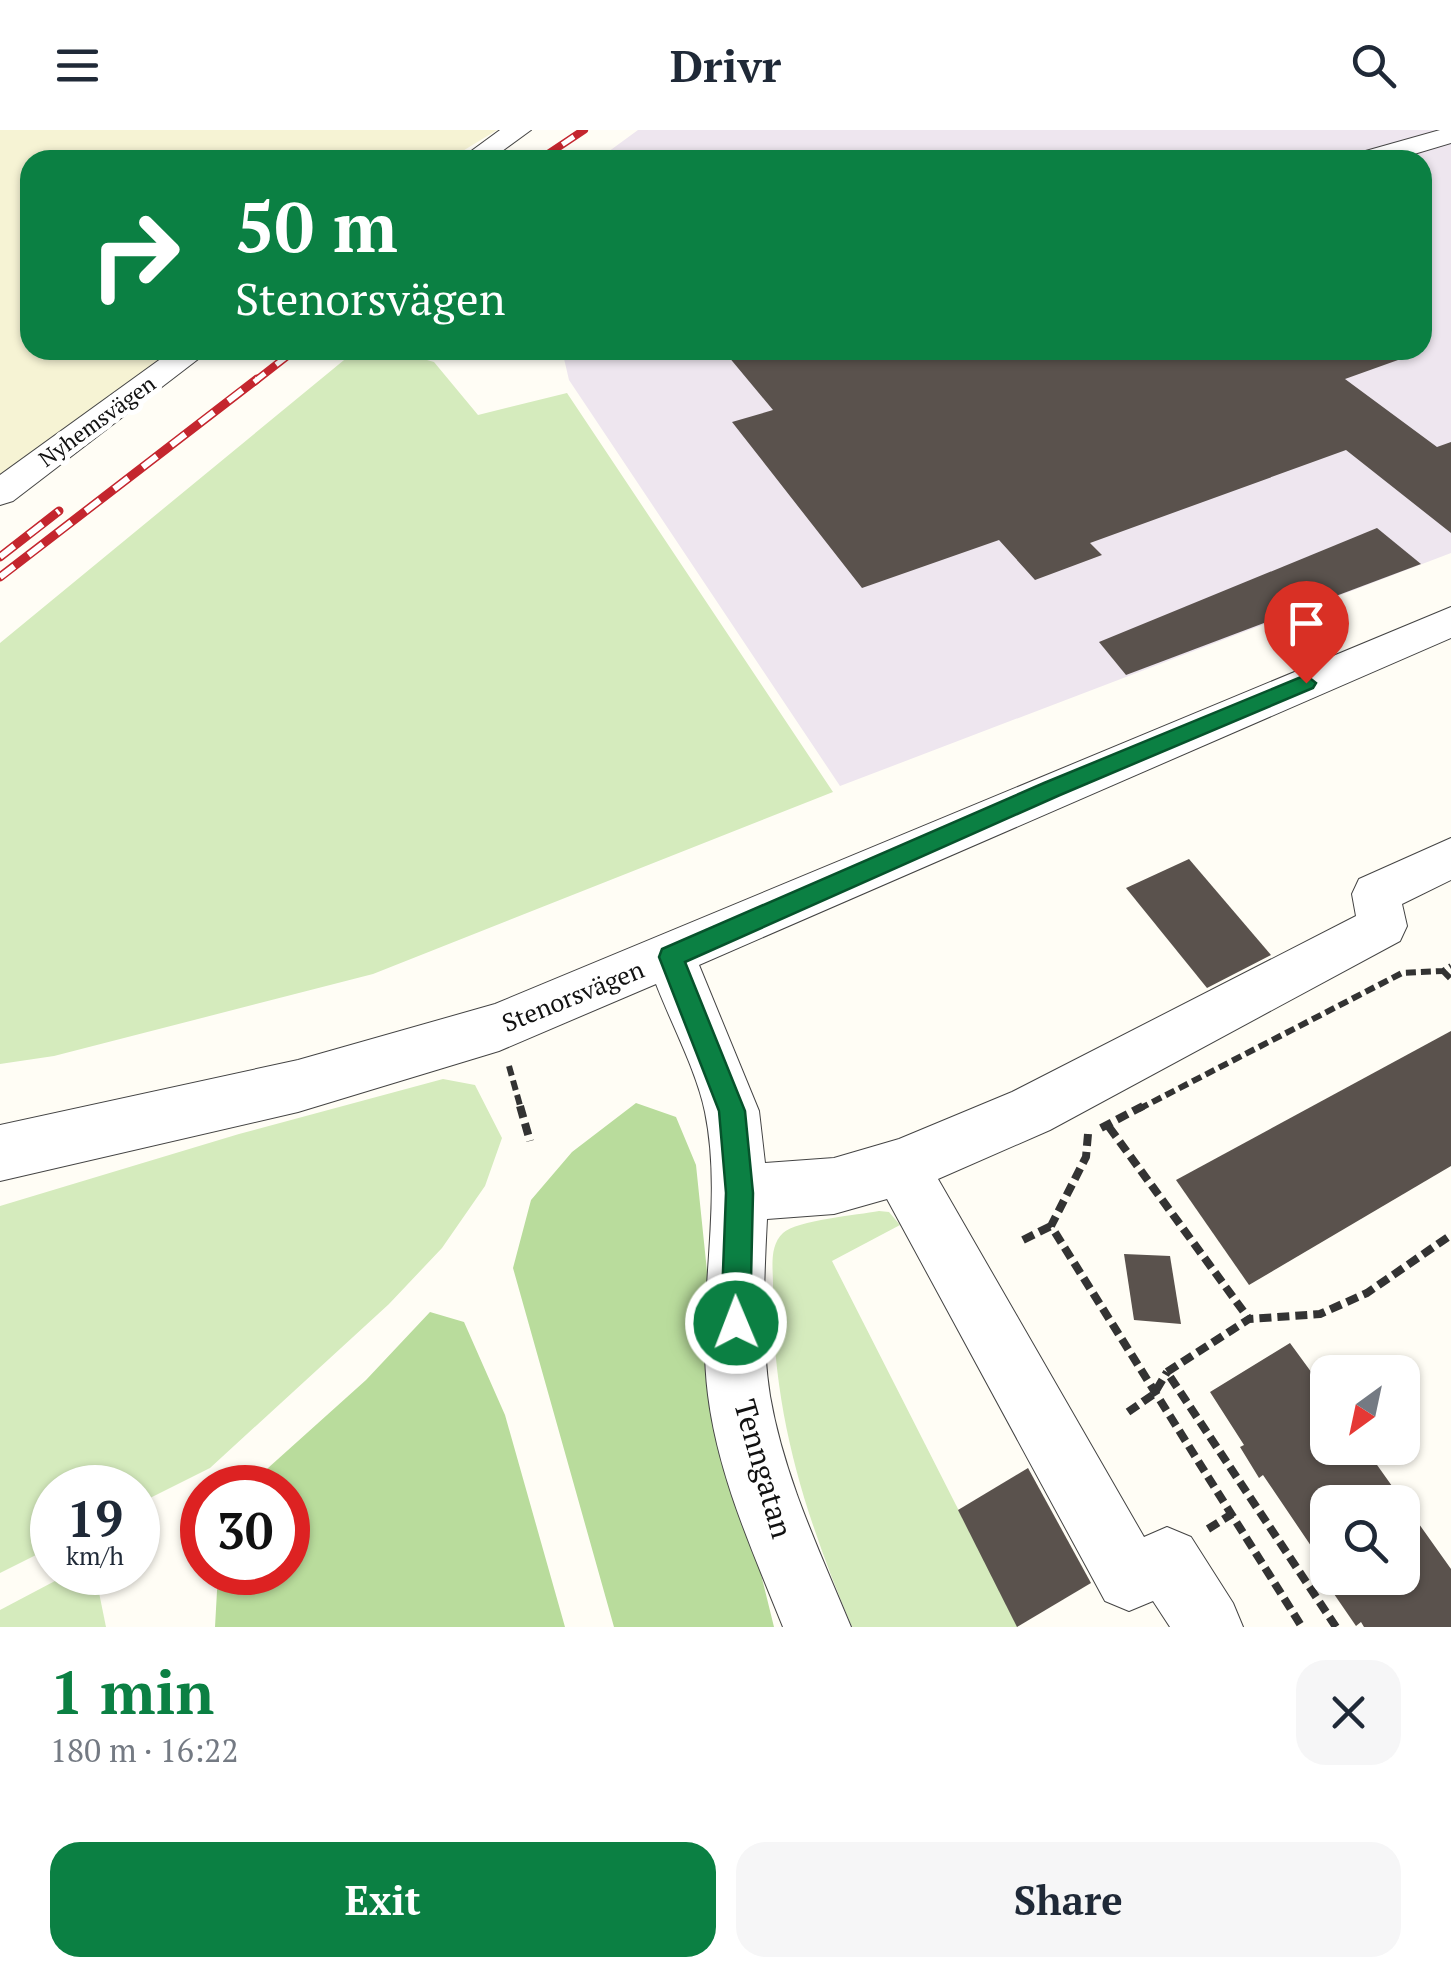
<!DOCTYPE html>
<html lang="en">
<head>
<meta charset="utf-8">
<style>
  :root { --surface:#fff; --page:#f6f6f7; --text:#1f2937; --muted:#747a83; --accent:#0b8043 }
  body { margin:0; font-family:"PT Serif",serif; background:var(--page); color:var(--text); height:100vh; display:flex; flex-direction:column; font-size:38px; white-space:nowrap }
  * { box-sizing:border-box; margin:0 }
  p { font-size:32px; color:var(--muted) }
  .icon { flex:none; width:55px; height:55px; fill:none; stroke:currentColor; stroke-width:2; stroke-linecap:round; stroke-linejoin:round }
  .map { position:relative; height:1497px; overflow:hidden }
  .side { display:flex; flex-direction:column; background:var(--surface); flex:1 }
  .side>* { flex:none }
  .top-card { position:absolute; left:20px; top:20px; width:1412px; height:210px; border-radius:30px; box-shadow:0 2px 8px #0004; background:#0b8043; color:#fff; overflow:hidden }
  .needle { width:65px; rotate:213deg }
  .controls { position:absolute; left:1310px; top:1225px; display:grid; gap:20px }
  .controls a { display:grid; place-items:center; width:110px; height:110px; border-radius:20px; background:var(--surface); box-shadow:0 2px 8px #0004; font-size:50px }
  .speed { position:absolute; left:30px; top:1335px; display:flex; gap:20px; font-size:50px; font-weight:700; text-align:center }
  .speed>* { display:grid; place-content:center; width:130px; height:130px; border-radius:50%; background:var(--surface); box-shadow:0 2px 8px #0004; line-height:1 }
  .speed small { font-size:25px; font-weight:400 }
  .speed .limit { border:15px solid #d22; background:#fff; color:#111 }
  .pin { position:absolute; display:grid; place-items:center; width:85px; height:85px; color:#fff; margin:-102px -42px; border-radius:50% 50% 50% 0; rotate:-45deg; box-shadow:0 0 10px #0007 }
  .pin .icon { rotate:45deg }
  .me { position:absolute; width:110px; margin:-55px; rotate:359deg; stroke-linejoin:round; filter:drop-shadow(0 0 8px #0008) }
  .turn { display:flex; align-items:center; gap:35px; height:210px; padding:0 50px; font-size:45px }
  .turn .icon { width:130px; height:130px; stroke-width:2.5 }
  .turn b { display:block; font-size:70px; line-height:85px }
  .round { display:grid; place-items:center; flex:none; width:105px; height:105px; border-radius:30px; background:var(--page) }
  .summary { display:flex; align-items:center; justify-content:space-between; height:170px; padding:0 50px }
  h1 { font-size:60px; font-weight:700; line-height:75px; color:var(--accent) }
  .action { display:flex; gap:20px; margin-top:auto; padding:20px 50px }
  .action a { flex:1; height:115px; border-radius:30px; background:var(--accent); color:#fff; font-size:40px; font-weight:700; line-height:115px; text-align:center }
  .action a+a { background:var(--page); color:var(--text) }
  header { display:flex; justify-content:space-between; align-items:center; height:130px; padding:0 50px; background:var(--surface); font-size:45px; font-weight:700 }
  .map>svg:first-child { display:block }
  .industrial { fill:#eee6ef }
  .farmland { fill:#f6f3d4 }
  .green { fill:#d5ebbd }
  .forest { fill:#b9dc9c }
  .building { fill:#5a524d }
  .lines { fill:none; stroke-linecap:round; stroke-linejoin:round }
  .minor-casing { stroke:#444; stroke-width:2 }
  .path-far1 { stroke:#333; stroke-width:6; stroke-dasharray:10 5; stroke-linecap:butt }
  .path { stroke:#333; stroke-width:8; stroke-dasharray:12 6; stroke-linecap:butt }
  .minor { fill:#fff; fill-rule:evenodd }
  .rail-far1-casing { stroke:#c4262e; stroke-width:8 }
  .rail-casing { stroke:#c4262e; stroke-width:9 }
  .rail-far1 { stroke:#fff; stroke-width:5; stroke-dasharray:14; stroke-linecap:butt }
  .rail { stroke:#fff; stroke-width:6; stroke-dasharray:18; stroke-linecap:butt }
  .route { fill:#0b8043; stroke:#07532c; stroke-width:2.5 }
  .labels { text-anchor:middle; stroke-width:10; stroke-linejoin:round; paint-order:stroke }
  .far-street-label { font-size:22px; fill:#111; stroke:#fff }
  .street-label { font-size:25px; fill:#111; stroke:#fff }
  .near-street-label { font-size:30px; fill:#111; stroke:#fff }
</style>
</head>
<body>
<header><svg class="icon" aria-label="menu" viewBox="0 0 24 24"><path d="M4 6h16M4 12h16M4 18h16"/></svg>Drivr<svg class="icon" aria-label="search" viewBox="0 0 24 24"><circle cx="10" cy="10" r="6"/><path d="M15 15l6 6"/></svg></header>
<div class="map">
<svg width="1451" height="1497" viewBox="0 0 1451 1497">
  <rect width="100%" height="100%" fill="#fffdf5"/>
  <!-- industrial -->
  <polygon class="industrial" points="638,0 1451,0 1451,423 840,656 569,250 562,220 1422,220 1422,30 597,30"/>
  <!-- farmland -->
  <polygon class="farmland" points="0,0 497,0 448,30 30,30 30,220 178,220 0,351"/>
  <!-- green -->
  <g class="green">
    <polygon points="392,220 434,232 478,285 567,263 833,662 373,844 54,926 0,934 0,513 355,221"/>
    <polygon points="443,949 475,955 502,1008 485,1056 442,1118 389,1174 210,1338 138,1374 138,1358 52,1358 52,1417 0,1443 0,1076 239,1004"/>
    <path d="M 879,1081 L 889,1082 L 900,1095 L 832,1131 L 1018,1497 L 852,1497 C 804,1383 771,1279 773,1154 C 773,1138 769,1116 783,1103 C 797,1090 858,1085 879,1081 Z"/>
    <polygon points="72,1442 95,1443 106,1497 0,1497 0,1480"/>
  </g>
  <!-- forest -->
  <g class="forest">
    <polygon points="636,973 676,987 696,1035 722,1286 774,1497 614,1497 513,1138 531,1070 572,1022"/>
    <polygon points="430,1182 464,1192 505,1285 565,1497 215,1497 218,1443 288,1442 288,1358 253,1357 258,1347 366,1250"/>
  </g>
  <!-- building -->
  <g class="building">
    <polygon points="723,220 957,220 962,225 980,220 1033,220 1040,226 1061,220 1411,220 1412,225 1345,249 1437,317 1451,312 1451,403 1346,320 1090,413 1102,425 1035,450 999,410 862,458 732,292 773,280"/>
    <polygon points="1377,398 1421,434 1126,545 1099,512"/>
    <polygon points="1189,729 1271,825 1207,858 1126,758"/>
    <polygon points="1451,901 1451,1036 1249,1155 1176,1050"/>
    <polygon points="1124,1124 1170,1126 1181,1194 1134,1190"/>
    <polygon points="1290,1213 1328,1265 1328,1318 1365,1318 1451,1439 1451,1497 1364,1497 1361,1492 1356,1496 1334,1464 1340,1460 1332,1448 1402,1448 1402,1372 1328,1372 1328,1441 1263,1345 1259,1348 1240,1317 1244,1315 1210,1262"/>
    <polygon points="1028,1338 1091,1453 1017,1497 958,1380"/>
  </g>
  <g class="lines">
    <defs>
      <g id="minor">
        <polygon points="500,0 531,0 490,30 459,30"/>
        <polygon points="1440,0 1451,0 1451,13 1394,30 1352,30 1355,24"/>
        <polygon points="173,220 210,220 13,371 0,375 0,345"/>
        <path d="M 1451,477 L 1451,508 L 699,835 L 759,981 L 765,1033 L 834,1028 L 899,1009 L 1012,962 L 1356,786 L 1352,764 L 1359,749 L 1451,708 L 1451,750 L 1402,774 L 1407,796 L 1400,811 L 1050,1000 L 938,1049 L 1144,1407 L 1167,1397 L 1191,1407 L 1233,1473 L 1243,1497 L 1170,1497 L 1153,1471 L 1129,1481 L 1105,1471 L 887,1069 L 834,1084 L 767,1089 C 764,1147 761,1208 770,1266 C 784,1347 820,1422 851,1497 L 783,1497 C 753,1422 718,1346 708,1265 C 696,1171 724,1075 705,982 C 697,942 671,893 656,854 L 499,921 L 298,982 L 0,1051 L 0,995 L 298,930 L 495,874 Z"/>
      </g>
    </defs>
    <!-- minor casing -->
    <use href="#minor" class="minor-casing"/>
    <!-- path-far1 -->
    <g class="path-far1">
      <polyline points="1443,841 1451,849"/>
      <polyline points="509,936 521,979"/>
      <polyline points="1139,979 1402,843 1443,841 1451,836"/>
    </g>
    <!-- path -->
    <g class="path">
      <polyline points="520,976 530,1011"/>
      <polyline points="1109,997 1249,1189"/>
      <polyline points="1101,998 1143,976"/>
      <polyline points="1088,1004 1086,1027 1051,1096 1302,1497"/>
      <polyline points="1023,1110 1051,1096"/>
      <polyline points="1128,1282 1154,1264 1167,1242"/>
      <polyline points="1208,1399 1232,1384"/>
      <polyline points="1336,1497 1167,1242 1249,1189 1320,1184 1367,1163 1451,1105"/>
    </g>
    <!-- minor -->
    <use href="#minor" class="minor"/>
    <defs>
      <g id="rail-far1">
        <polyline points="539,30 584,0"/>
        <polyline points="254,252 295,220"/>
      </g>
      <g id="rail">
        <polyline points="0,427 59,381"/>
        <polyline points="0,447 257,249"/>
      </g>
    </defs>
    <!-- rail-far1 casing -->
    <use href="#rail-far1" class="rail-far1-casing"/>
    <!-- rail casing -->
    <use href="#rail" class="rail-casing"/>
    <!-- rail-far1 -->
    <use href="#rail-far1" class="rail-far1"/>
    <!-- rail -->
    <use href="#rail" class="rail"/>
  </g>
  <!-- route -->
  <polygon class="route" points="1306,545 1316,553 1313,558 1060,665 685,832 745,981 753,1063 750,1193 746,1203 736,1207 726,1203 721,1193 726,1063 719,981 659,827 662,819 1044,653"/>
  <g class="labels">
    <!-- far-street labels -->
    <g class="far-street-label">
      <text transform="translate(97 291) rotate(-36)" y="8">Nyhemsvägen</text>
    </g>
    <!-- street labels -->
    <g class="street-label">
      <text transform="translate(573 866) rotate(-22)" y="9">Stenorsvägen</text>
    </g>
    <!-- near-street labels -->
    <g class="near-street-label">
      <text transform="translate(763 1339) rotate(74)" y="10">Tenngatan</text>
    </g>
  </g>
</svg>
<div class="controls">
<a><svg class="needle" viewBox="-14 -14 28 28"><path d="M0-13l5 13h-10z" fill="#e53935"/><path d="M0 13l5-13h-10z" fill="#747a83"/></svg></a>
<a><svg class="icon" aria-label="search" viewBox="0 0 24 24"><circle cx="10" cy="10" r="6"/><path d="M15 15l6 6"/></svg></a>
</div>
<div class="speed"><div>19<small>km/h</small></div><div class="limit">30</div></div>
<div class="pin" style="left:1306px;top:553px;background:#d93025"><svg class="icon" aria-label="arrive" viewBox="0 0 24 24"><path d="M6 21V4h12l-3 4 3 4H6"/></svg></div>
<svg class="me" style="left:736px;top:1193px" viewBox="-20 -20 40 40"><circle r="17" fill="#0b8043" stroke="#fff" stroke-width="3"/><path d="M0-11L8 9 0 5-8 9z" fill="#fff"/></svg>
<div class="top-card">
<div class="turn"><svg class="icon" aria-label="right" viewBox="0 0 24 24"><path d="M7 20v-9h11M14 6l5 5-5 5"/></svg><div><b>50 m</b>Stenorsvägen</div></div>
</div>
</div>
<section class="side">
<div class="summary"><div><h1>1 min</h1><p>180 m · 16:22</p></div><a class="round"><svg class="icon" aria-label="close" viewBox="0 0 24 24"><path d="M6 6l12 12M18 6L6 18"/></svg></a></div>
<div class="action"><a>Exit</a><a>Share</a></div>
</section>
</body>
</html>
